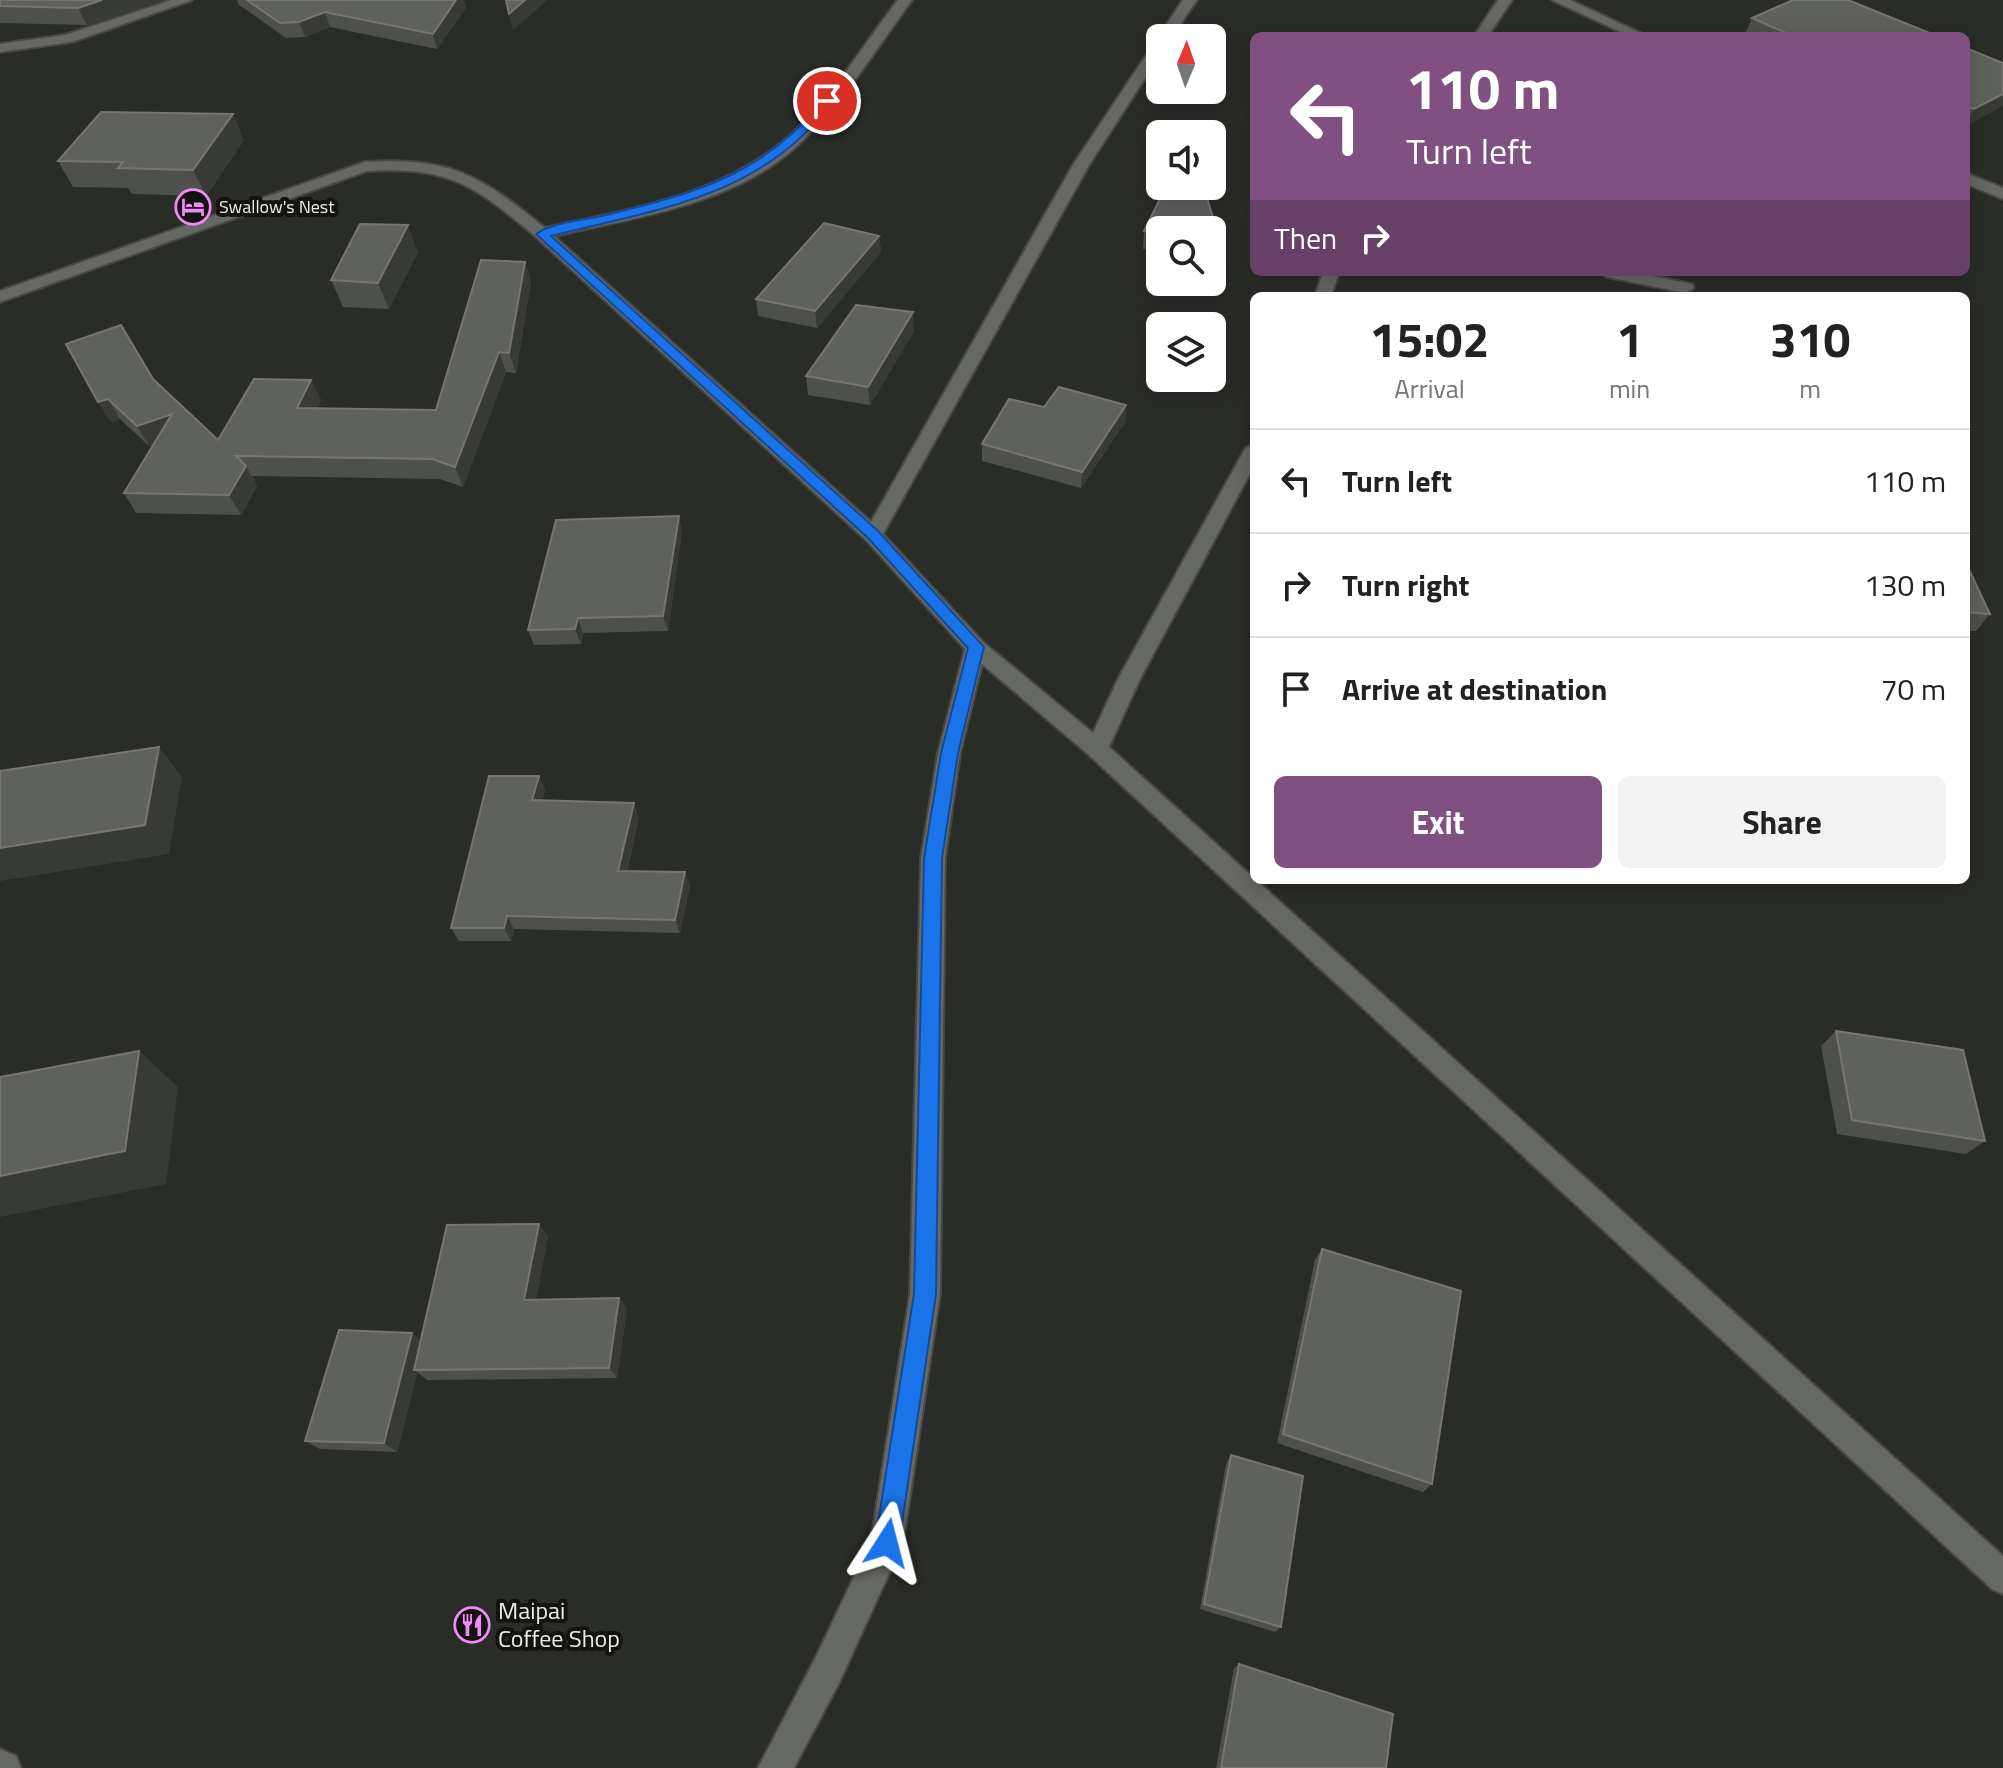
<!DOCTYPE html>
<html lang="en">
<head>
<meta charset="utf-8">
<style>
  :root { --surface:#fff; --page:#f2f2f2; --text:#222; --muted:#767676; --line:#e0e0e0; --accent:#805180 }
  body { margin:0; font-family:"Titillium Web",sans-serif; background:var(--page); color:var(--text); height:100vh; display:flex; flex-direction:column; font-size:30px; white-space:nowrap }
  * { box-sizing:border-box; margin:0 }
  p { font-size:26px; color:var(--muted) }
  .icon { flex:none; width:44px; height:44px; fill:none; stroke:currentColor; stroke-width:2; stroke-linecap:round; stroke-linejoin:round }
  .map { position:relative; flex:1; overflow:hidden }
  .side { position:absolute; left:1250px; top:292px; width:720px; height:592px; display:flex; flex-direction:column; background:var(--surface); border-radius:12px; box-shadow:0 4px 20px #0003 }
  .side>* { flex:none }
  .guide { position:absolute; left:1250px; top:32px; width:720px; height:244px; border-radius:12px; box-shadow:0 4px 20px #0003; background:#805180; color:#fff; overflow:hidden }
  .needle { width:52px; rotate:2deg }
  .fabs { position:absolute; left:1146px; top:24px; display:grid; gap:16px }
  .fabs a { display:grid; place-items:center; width:80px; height:80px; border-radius:12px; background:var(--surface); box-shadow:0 4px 20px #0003; font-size:40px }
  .pin { position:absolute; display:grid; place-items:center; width:68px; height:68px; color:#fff; margin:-34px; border:4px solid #fff; border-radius:50%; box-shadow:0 2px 8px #0007 }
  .me { position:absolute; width:88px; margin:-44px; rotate:9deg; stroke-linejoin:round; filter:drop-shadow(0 0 6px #0008) }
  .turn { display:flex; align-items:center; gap:28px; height:168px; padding:0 24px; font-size:36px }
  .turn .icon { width:104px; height:104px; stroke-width:2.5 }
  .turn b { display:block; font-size:56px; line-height:68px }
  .then { display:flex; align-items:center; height:76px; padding:0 24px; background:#0003; gap:16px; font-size:30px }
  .eta { display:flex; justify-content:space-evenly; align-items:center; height:136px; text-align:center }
  .eta b { font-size:48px; font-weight:700; line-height:56px }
  .cta { display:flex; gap:16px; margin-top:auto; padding:16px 24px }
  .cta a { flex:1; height:92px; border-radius:12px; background:var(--accent); color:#fff; font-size:32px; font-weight:700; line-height:92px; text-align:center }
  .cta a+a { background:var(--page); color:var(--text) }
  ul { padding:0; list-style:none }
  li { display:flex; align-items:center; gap:24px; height:104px; padding:0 24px; border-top:2px solid var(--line) }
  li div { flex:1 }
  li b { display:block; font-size:30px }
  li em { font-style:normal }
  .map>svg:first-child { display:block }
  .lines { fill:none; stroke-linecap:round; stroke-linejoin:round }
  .minor-casing { stroke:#474845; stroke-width:4 }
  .minor { fill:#666864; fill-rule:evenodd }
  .wall { fill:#4e504c }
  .shaded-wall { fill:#383a36 }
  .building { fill:#5f615d; stroke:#757673; stroke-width:2 }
  .route { fill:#1a73e8; stroke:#114b97; stroke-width:2 }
  .labels { text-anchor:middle; stroke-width:8; stroke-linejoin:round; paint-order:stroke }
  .far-poi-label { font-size:18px; fill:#ebecea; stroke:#131412; text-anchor:start }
  .near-poi-label { font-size:24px; fill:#ebecea; stroke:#131412; text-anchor:start }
</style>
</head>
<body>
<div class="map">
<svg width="2003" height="1768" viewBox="0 0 2003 1768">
  <rect width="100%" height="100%" fill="#2a2c28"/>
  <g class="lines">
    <defs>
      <g id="minor">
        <polygon points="172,0 192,0 72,42 0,52 0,44 65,35"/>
        <path d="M 898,0 L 912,0 C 874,52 838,111 789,153 C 725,206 632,218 554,236 L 871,522 L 1073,165 L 1183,0 L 1197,0 L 1171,38 L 1160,38 L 1160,55 L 1089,165 L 883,534 L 983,642 L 1093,733 L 1118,679 L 1245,449 L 1254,443 L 1254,466 L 1140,679 L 1109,747 L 2003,1556 L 2003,1594 L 1992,1589 L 1089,755 L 982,664 L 960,753 L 945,858 L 940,1294 L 903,1543 L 839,1683 L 794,1768 L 758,1768 L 815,1659 L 871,1541 L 910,1294 L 921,858 L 938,753 L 965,649 L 866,540 L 536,237 C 475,186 450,166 367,171 L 0,302 L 0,291 L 365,162 C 451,157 480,175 545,228 C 637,208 738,193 805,121 C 840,84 867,40 898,0 Z"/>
        <polygon points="1498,0 1512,0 1488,36 1474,36"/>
        <polygon points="1552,0 1570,0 1647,36 1629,36"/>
        <polygon points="1966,173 2003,188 2003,199 1966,184"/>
        <polygon points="1323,272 1339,272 1331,296 1315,296"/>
        <polygon points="1599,272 1632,272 1692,284 1694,288 1686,293 1607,277"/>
        <polygon points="0,1749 16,1756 21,1768 0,1768"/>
      </g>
    </defs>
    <!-- minor casing -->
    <use href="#minor" class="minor-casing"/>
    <!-- minor -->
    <use href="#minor" class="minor"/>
  </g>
  <!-- wall -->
  <g class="wall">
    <polygon points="0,0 165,0 87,25 0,23"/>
    <polygon points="237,0 463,0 466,8 437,49 330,27 305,37 286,38 238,4"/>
    <polygon points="1752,18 1937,36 1744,36"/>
    <polygon points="1966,48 2003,63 1966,126"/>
    <polygon points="244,140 206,196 132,194 128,188 73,187 58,161"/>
    <polygon points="1214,221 1212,235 1212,230 1160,230 1160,253 1143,249 1144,231"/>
    <polygon points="879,236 881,252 817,328 758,316 756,299"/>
    <polygon points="418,252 389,309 343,307 331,280"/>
    <polygon points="525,262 531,282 516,373 506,372 463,487 440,479 252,476 257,486 241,515 136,513 124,493 153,445 149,446 120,419 111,422 98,402 153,379 218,440 311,380 321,400 317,408 436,410"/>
    <polygon points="914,331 870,405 808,395 806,376"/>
    <polygon points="1126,405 1125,422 1081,488 982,461 982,444 1044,407"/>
    <polygon points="682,531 668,631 583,633 581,644 534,645 528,630"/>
    <polygon points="1966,563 1990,614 1976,631 1966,631"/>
    <polygon points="539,776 545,790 542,800 639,817 627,871 690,885 680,933 514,929 511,941 459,941 451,928"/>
    <polygon points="1836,1031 1985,1141 1966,1154 1837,1134 1821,1046"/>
    <polygon points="548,1236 536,1299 619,1298 627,1309 617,1378 427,1380 417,1372 397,1452 320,1449 305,1441 421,1341"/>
    <polygon points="1322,1249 1432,1484 1423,1492 1277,1443 1315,1260"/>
    <polygon points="1231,1455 1281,1627 1275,1632 1200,1609 1226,1464"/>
    <polygon points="1239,1664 1386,1768 1216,1768 1234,1668"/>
  </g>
  <!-- shaded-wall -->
  <g class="shaded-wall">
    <polygon points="102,0 165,0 87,25 78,8"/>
    <polygon points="456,0 463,0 466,8 437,49 433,34"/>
    <polygon points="525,0 548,0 513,30 509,14"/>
    <polygon points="325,12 330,27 305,37 299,22"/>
    <polygon points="2003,94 2003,106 1966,126 1966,124 1974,109"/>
    <polygon points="233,114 244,140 206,196 193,170"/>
    <polygon points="408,225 418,252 389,309 378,283"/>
    <polygon points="879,236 881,252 817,328 815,311"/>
    <polygon points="525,262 531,282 516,373 509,353"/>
    <polygon points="913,312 914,331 870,405 868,387"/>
    <polygon points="499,352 506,372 463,487 455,467"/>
    <polygon points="311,380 321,400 306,428 297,408"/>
    <polygon points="108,399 120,419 111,422 98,402"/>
    <polygon points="1126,405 1125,422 1081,488 1082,472"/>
    <polygon points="172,414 183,434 149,446 137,426"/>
    <polygon points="246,466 257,486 241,515 229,495"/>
    <polygon points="679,516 682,531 668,631 663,616"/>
    <polygon points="578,618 583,633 581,644 575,629"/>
    <polygon points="159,747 182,777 169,854 0,881 0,848"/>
    <polygon points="539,776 545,790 538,814 532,800"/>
    <polygon points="634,803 639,817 623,884 618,871"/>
    <polygon points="685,872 690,885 680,933 675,920"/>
    <polygon points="507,916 514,929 511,941 504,928"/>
    <polygon points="139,1051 178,1087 166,1184 0,1217 0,1176"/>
    <polygon points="539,1224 548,1236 534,1311 524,1300"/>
    <polygon points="619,1298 627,1309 617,1378 609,1368"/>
    <polygon points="412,1333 424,1343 414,1370 417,1372 397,1452 384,1443"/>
  </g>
  <!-- building -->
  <g class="building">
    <polygon points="0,0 102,0 78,8 0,6"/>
    <polygon points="247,0 456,0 433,34 325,12 299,22 280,23"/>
    <polygon points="506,0 525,0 509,14"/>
    <polygon points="1793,0 1848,0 1937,36 1793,36 1752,18"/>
    <polygon points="1966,48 2003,63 2003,94 1974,109 1966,106"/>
    <polygon points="101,112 233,114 193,170 118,168 123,162 58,161"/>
    <polygon points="1166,187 1207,198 1214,221 1210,230 1160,230 1160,234 1144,231"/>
    <polygon points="824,223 879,236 815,311 756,299"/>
    <polygon points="360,224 408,225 378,283 331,280"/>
    <polygon points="481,260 525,262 509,353 499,352 455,467 432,459 236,456 246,466 229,495 124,493 172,414 137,426 108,399 98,402 66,344 121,325 153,379 218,440 254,379 311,380 297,408 436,410"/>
    <polygon points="856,305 913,312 868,387 806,376"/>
    <polygon points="1059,387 1126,405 1082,472 982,444 1009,399 1044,407"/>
    <polygon points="679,516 663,616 578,618 575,629 528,630 556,520"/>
    <polygon points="1966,563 1990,614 1966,612"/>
    <polygon points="159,747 145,825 0,848 0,771"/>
    <polygon points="489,776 539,776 532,800 634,803 618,871 685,872 675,920 507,916 504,928 451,928"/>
    <polygon points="1836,1031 1963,1050 1985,1141 1852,1120"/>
    <polygon points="139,1051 125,1151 0,1176 0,1077"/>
    <polygon points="539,1224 524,1300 619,1298 609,1368 414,1370 447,1225"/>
    <polygon points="1322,1249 1461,1291 1432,1484 1283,1434"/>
    <polygon points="339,1330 412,1333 384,1443 305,1441"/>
    <polygon points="1231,1455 1303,1476 1281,1627 1204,1604"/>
    <polygon points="1239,1664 1393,1714 1386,1768 1221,1768"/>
  </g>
  <!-- route -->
  <path class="route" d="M 824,99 L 833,101 C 763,197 658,209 551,236 L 878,531 L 984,647 L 958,753 L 942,858 L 936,1294 L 899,1543 L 896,1551 L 887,1555 L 878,1551 L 875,1543 L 914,1294 L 924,858 L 941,753 L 968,648 L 868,538 L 536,234 C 553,222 585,220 606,215 C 695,193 765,175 824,99 Z"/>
  <!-- icons -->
  <defs>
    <symbol id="hotel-ring" viewBox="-11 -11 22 22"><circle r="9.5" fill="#131412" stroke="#f28af3" stroke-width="1.5"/><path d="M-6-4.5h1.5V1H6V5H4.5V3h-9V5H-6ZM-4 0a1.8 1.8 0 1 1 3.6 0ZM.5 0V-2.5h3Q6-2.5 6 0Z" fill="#f28af3"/></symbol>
    <symbol id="restaurant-ring" viewBox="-11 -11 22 22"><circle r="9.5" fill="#131412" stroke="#f28af3" stroke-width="1.5"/><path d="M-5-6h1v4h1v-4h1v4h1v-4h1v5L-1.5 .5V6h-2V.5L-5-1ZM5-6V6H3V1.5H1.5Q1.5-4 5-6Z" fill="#f28af3"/></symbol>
  </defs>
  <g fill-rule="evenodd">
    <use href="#hotel-ring" x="173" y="187" width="40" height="40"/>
    <use href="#restaurant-ring" x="452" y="1605" width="40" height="40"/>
  </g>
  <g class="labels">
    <!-- far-poi labels -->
    <g class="far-poi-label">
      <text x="219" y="213">Swallow's Nest</text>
    </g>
    <!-- near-poi labels -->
    <g class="near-poi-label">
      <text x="498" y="1619">Maipai<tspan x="498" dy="28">Coffee Shop</tspan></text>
    </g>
  </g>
</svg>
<div class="fabs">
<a><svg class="needle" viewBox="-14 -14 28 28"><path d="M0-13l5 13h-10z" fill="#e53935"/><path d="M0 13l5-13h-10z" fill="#767676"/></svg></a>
<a><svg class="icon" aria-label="sound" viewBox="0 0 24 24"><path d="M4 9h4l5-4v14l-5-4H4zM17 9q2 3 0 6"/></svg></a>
<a><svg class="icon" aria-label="search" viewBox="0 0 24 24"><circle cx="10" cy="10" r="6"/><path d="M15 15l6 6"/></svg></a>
<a><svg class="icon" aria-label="layers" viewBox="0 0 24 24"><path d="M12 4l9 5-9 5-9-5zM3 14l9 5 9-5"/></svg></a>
</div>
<div class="pin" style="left:827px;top:101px;background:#d93025"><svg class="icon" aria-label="arrive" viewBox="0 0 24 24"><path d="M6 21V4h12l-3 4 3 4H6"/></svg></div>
<svg class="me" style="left:887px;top:1543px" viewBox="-20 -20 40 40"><path d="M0-17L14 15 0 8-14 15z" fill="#1a73e8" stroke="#fff" stroke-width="4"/></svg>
<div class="guide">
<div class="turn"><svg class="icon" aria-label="left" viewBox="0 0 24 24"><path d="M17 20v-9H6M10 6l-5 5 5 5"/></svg><div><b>110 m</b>Turn left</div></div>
<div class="then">Then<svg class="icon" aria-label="right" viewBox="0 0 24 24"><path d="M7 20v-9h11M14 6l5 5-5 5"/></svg></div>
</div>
<section class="side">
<div class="eta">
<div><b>15:02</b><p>Arrival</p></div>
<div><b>1</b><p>min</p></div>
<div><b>310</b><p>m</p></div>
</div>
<ul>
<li><svg class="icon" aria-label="left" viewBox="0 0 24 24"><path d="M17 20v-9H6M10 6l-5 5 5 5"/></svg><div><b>Turn left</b></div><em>110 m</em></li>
<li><svg class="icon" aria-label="right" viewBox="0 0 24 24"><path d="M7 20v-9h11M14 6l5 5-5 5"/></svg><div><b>Turn right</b></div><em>130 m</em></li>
<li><svg class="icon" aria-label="arrive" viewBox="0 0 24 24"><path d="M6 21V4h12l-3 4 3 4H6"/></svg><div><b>Arrive at destination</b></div><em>70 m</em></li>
</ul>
<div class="cta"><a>Exit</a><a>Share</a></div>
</section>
</div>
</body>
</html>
